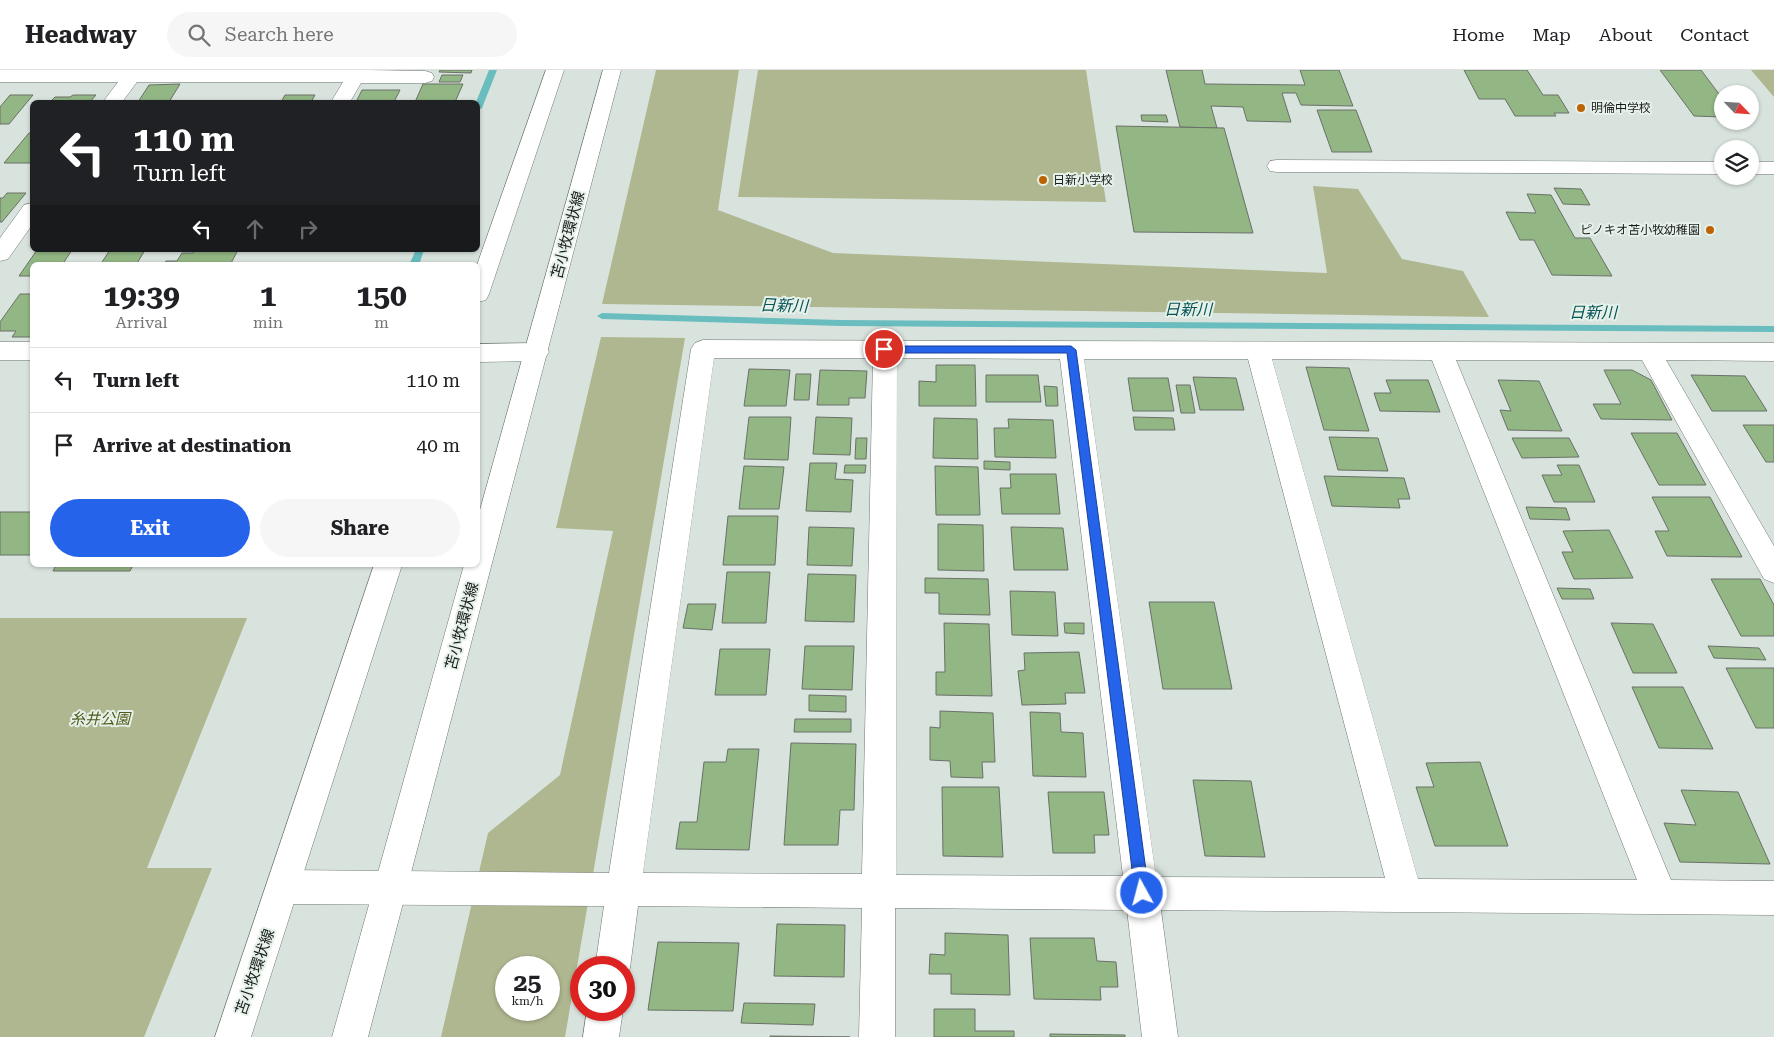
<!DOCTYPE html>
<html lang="en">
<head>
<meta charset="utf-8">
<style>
  :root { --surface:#fff; --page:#f6f6f6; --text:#202124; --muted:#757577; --line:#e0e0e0; --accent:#2563eb }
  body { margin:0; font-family:"Roboto Serif","Noto Sans JP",serif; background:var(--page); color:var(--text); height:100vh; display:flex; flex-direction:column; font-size:19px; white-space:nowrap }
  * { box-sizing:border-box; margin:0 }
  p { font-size:16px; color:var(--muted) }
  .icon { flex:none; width:28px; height:28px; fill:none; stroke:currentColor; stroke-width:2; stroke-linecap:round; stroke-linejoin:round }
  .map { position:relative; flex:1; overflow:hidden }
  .side { position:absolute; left:30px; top:192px; width:450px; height:305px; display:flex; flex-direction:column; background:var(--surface); border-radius:8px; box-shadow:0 1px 4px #0004 }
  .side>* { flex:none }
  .guide { position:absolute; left:30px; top:30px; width:450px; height:152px; border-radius:8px; box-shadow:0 1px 4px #0004; background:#202124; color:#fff; overflow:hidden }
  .needle { width:32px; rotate:115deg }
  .fabs { position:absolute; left:1714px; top:15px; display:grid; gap:10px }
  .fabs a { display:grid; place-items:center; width:45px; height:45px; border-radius:50%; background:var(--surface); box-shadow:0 1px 4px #0004; font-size:25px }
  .speed { position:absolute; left:495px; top:886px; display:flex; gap:10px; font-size:25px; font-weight:700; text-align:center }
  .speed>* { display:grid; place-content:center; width:65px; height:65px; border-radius:50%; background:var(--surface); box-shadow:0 1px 4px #0004; line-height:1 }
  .speed small { font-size:12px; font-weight:400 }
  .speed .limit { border:8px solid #d22; background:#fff; color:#111 }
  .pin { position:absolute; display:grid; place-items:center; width:42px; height:42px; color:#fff; margin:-21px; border:2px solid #fff; border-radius:50%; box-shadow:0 1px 5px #0007 }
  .me { position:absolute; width:55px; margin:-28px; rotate:353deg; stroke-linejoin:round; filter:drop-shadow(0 0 4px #0008) }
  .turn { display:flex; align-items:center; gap:18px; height:105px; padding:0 20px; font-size:22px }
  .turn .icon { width:65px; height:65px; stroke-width:2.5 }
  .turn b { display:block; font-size:35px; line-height:42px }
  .lanes { display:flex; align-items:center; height:48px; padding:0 20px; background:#0003; justify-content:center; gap:25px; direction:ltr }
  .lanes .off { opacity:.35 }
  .eta { display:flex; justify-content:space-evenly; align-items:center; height:85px; text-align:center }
  .eta b { font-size:30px; font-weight:700; line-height:35px }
  .primary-button { display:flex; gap:10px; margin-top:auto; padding:10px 20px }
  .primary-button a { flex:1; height:58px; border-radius:30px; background:var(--accent); color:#fff; font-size:20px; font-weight:700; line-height:58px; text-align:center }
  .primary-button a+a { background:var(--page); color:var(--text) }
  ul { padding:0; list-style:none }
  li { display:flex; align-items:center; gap:15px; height:65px; padding:0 20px; border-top:1px solid var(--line) }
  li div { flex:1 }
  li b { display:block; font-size:19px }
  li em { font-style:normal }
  header { display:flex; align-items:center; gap:30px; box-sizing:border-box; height:70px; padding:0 25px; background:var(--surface); border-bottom:1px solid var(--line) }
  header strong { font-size:24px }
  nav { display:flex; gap:28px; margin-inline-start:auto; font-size:18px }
  .search { width:350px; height:45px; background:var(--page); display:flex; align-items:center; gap:12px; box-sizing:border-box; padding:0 18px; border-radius:28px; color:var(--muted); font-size:19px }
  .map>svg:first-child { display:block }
  .green { fill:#afb790; fill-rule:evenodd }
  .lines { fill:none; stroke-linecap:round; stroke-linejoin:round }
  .stream { fill:#69bdbf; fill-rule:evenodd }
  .building { fill:#92b784; stroke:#6a7068 }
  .minor-casing { stroke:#6f7872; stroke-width:1 }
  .major-casing { stroke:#6f7872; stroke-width:1 }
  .minor { fill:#fff; fill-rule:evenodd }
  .major { fill:#fff; fill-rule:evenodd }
  .route { fill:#2563eb; stroke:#184099 }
  .poi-dot { fill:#bc6201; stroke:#e6f1ea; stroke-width:2 }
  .labels { text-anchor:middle; stroke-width:4; stroke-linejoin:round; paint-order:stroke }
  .far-poi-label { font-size:12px; fill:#191d1a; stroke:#e6f1ea; text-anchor:start }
  .street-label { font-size:15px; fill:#191d1a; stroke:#e6f1ea }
  .park-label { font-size:15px; font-style:italic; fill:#515a18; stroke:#e6f1ea }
  .water-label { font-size:16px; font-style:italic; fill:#065456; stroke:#e6f1ea }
</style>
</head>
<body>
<header>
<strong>Headway</strong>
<div class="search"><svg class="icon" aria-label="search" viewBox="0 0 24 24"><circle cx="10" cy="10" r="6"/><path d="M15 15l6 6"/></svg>Search here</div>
<nav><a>Home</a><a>Map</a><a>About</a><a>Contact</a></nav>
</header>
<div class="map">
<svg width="1774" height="967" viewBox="0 0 1774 967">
  <rect width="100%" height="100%" fill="#d9e3dd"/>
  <!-- green -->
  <g class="green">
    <polygon points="656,0 739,0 718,140 833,183 1327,203 1313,116 1358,119 1402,189 1463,201 1489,247 602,234"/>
    <polygon points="758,0 1086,0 1106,132 738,127"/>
    <polygon points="1751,0 1774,0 1774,27"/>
    <path d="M 601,267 L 685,268 L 565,967 L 441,967 L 488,763 L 560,705 L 613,461 L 556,458 ZM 506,898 L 549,898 L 549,940 L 506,940 Z"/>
    <polygon points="0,548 247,548 147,798 212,798 144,967 0,967"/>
  </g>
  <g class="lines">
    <!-- stream -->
    <g class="stream">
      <polygon points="489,0 497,0 482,38 478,40 476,32"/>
      <polygon points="416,180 424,180 419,195 409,195"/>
      <polygon points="602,243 841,250 1774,256 1774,262 841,256 602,249 597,246"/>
    </g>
  </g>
  <!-- building -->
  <g class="building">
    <polygon points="440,0 472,0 471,3 439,2"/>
    <polygon points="1166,0 1202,0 1205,14 1305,15 1300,0 1339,0 1353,36 1301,35 1296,23 1282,23 1291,52 1247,51 1243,37 1211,36 1217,58 1180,57"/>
    <polygon points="1464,0 1527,0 1543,25 1558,25 1569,43 1554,43 1556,46 1515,46 1505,29 1479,29"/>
    <polygon points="1660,0 1701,0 1722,28 1722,47 1694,46"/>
    <polygon points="442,5 463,5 460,12 439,12"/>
    <polygon points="180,14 169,32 138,32 149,15"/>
    <polygon points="423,14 463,14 455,32 415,32"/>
    <polygon points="362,20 400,20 394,32 356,32"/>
    <polygon points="10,25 33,25 9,54 0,54 0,37"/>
    <polygon points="73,25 96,25 90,32 50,32 55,27 70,27"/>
    <polygon points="285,25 315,25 311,32 281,32"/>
    <polygon points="1317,40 1356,40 1372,82 1332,82"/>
    <polygon points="1141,45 1166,45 1168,52 1142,51"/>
    <polygon points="1116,56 1224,58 1253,163 1134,162"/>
    <polygon points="29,63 32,63 32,93 4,93"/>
    <polygon points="1554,118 1581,119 1590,135 1563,134"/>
    <polygon points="7,123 26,123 2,152 0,152 0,128 3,128"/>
    <polygon points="1527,124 1551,125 1575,168 1590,168 1612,206 1552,205 1534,170 1520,170 1506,142 1536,143"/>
    <polygon points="37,180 72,180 62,195 32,195 32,206 19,206"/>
    <polygon points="110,180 145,180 136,195 100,195"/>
    <polygon points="195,180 238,180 230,195 163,195 166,191 177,191 182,183 193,183"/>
    <polygon points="20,224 32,224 32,267 12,267 16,261 0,261 0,252"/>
    <polygon points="936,295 975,295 976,336 919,336 919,311 936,312"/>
    <polygon points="1306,297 1349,298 1369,361 1324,360"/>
    <polygon points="749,299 790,300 786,336 744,336"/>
    <polygon points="820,300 867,301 865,328 849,328 849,335 817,335"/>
    <polygon points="1604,300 1632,300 1651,310 1672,350 1601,349 1593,334 1621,334"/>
    <polygon points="796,304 811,304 809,330 794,330"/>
    <polygon points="986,305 1038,305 1041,332 986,332"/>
    <polygon points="1691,305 1745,306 1767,341 1712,341"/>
    <polygon points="1193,307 1236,308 1244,340 1200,340"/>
    <polygon points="1128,308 1168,308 1174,341 1133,341"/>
    <polygon points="1386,310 1428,310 1440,342 1380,341 1374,323 1391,323"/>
    <polygon points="1498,310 1539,311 1562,361 1508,360 1500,340 1511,341"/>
    <polygon points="1176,315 1190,315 1195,343 1181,343"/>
    <polygon points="1044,316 1057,317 1058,336 1046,336"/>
    <polygon points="749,347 791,347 788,390 744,389"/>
    <polygon points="816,347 852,348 850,385 813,384"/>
    <polygon points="1133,347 1173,348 1175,360 1135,360"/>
    <polygon points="934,348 977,349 978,389 933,388"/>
    <polygon points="1008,349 1053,350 1056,388 995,387 994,358 1009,358"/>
    <polygon points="1743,355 1774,355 1774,392 1766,392"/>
    <polygon points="1631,363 1677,363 1706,415 1659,415"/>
    <polygon points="1329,367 1378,368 1388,401 1338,400"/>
    <polygon points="856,368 867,368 866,389 855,389"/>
    <polygon points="1512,368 1569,368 1579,387 1522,388"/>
    <polygon points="984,391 1010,392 1010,400 984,399"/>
    <polygon points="810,393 837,393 835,409 853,410 851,442 806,441"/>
    <polygon points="845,395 866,395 865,403 844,403"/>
    <polygon points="1557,395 1579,395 1595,432 1554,432 1542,405 1562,405"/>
    <polygon points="744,396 784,397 779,439 739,439"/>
    <polygon points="935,396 978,397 980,445 936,445"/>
    <polygon points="1010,404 1056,404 1060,444 1002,444 1000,418 1011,418"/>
    <polygon points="1324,406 1404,408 1410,429 1398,429 1400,438 1332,436"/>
    <polygon points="1652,427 1710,427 1742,487 1667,486 1655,461 1669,461"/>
    <polygon points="1526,437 1566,438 1570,450 1530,449"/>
    <rect x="0" y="442" width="32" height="43"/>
    <polygon points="728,446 778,446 775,495 723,495"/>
    <polygon points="938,454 983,455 984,501 938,500"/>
    <polygon points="809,457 854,458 852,496 807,495"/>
    <polygon points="1011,457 1063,458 1068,500 1014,500"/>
    <polygon points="1609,460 1633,508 1574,509 1562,482 1573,482 1563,461"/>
    <polygon points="56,495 133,495 130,501 53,501"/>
    <polygon points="727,502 770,502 766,553 722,553"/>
    <polygon points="808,504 856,505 854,552 805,551"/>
    <polygon points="925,508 988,509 990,545 939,544 939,523 925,523"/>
    <polygon points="1711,509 1760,509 1774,535 1774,566 1741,566"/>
    <polygon points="1557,518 1590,519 1594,529 1562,529"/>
    <polygon points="1010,521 1055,522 1058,566 1012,565"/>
    <polygon points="1149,532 1214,532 1232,619 1163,619"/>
    <polygon points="688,534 716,534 712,560 683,558"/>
    <polygon points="944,553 989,554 992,626 936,625 936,602 945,602"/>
    <polygon points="1064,553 1084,553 1084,564 1065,563"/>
    <polygon points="1611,553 1653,554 1677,603 1633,603"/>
    <polygon points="805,576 854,576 852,620 802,619"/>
    <polygon points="1708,576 1759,578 1766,590 1714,588"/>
    <polygon points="720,579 770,579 766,625 715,625"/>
    <polygon points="1079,582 1085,623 1065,623 1066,634 1022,635 1018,601 1025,600 1024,583"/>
    <polygon points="1726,598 1774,598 1774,658 1756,658"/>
    <polygon points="1632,617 1683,617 1713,679 1659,678"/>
    <polygon points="809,625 846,626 846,642 809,641"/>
    <polygon points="940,641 993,643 995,692 982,692 983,708 951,707 950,691 930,690 930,657 940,658"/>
    <polygon points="1030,642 1060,643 1061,662 1083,663 1086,707 1033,706"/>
    <polygon points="795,649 851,649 851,662 794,662"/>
    <polygon points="791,673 856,674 854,740 840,740 838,775 784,775"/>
    <polygon points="728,679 759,679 749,780 676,779 680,752 697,752 704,692 726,692"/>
    <polygon points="1480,692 1508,776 1435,776 1416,717 1434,717 1426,693"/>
    <polygon points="1193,710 1251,711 1265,787 1205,786"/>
    <polygon points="942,717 999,717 1003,787 943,786"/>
    <polygon points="1681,720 1738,722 1770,794 1680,792 1664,753 1696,755"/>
    <polygon points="1048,722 1104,722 1109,765 1094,765 1095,783 1053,783"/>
    <polygon points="777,854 845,855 844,907 774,906"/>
    <polygon points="945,863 1008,865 1010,925 951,924 951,904 929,904 930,884 945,885"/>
    <polygon points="1030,868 1094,868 1097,891 1116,892 1118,917 1100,917 1101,930 1034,929"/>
    <polygon points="658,872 739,873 733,941 648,940"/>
    <polygon points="744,933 815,934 813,955 741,953"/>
    <polygon points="934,939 975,939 975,961 1014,961 1014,967 934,967"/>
    <polygon points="1050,964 1125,965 1125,967 1050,967"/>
    <polygon points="770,966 850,967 770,967"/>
  </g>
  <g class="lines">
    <defs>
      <g id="minor">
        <polygon points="0,0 368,0 425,1 432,3 434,7 432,11 425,13 361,13 350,32 331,32 343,12 137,12 122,32 103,32 118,12 0,12"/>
        <polygon points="1277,90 1722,92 1722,104 1277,102 1270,101 1267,96 1270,91"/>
        <rect x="1750" y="92" width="24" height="12"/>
        <polygon points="32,133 32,155 8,189 0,191 0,168 24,135"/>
        <path d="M 703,270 L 1774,273 L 1774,291 L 1666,290 L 1774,476 L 1774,513 L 1764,509 L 1642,290 L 1456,290 L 1671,810 L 1774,811 L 1774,845 L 1161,840 L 1178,967 L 1142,967 L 1127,840 L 895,838 L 895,967 L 859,967 L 862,838 L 638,836 L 630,898 L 624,911 L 624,898 L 595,898 L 604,836 L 284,834 L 272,829 L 267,817 L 272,805 L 284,800 L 609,803 L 691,279 L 695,273 ZM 714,288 L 873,288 L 862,804 L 643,803 ZM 897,288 L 1060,289 L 1123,806 L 896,805 ZM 1084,289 L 1248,289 L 1385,808 L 1156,807 ZM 1272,289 L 1432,290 L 1637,810 L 1418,809 Z"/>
        <rect x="0" y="272" width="32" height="18"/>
        <polygon points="537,273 545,276 549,282 545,288 537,291 478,292 478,274"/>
        <polygon points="587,940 623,940 619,967 583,967"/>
      </g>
      <g id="major">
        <polygon points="546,0 564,0 489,224 486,230 478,232 477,195"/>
        <polygon points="603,0 621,0 368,967 332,967 464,495 478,495 478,447"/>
        <polygon points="374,495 402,495 251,967 215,967"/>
      </g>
    </defs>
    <!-- minor casing -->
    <use href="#minor" class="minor-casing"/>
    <!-- major casing -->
    <use href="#major" class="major-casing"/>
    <!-- minor -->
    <use href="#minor" class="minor"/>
    <!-- major -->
    <use href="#major" class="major"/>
  </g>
  <!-- route -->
  <polygon class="route" points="884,276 1071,276 1076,280 1149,823 1147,828 1142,830 1137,828 1135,823 1067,283 884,283 880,279"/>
  <!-- markers -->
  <g class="poi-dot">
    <circle cx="1581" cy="38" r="5"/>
    <circle cx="1043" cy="110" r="5"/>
    <circle cx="1710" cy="160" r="5"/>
  </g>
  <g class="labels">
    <!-- far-poi labels -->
    <g class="far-poi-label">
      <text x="1591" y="42">明倫中学校</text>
      <text x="1053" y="114">日新小学校</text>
      <text x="1700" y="164" text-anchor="end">ピノキオ苫小牧幼稚園</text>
    </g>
    <!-- street labels -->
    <g class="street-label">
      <text transform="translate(568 165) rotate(-75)" y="5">苫小牧環状線</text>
      <text transform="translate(462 556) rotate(-75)" y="5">苫小牧環状線</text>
      <text transform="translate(255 902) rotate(-71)" y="5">苫小牧環状線</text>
    </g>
    <!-- park labels -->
    <g class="park-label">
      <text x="100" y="654">糸井公園</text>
    </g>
    <!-- water labels -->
    <g class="water-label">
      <text transform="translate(784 235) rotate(2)" y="6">日新川</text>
      <text x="1188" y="245">日新川</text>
      <text x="1593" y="248">日新川</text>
    </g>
  </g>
</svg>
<div class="fabs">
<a><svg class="needle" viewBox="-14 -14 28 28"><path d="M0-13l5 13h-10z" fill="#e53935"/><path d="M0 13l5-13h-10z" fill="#757577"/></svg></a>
<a><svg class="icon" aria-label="layers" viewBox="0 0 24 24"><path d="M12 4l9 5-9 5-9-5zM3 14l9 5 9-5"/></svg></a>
</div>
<div class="speed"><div>25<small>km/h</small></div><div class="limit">30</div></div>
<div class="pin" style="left:884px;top:279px;background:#d93025"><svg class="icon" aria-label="arrive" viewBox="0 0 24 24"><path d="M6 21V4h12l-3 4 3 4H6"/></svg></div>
<svg class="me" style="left:1142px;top:823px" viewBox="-20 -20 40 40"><circle r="17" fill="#2563eb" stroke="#fff" stroke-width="3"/><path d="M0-11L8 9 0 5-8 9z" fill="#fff"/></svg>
<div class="guide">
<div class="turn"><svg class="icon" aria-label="left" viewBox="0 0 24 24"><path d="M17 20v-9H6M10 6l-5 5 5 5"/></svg><div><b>110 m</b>Turn left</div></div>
<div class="lanes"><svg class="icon" aria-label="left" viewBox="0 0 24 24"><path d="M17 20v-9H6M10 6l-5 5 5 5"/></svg><svg class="icon off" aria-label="ahead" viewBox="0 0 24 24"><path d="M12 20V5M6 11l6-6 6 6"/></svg><svg class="icon off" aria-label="right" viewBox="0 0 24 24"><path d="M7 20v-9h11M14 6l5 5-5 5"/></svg></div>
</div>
<section class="side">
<div class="eta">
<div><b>19:39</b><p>Arrival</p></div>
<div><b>1</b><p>min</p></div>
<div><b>150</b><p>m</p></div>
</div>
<ul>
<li><svg class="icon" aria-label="left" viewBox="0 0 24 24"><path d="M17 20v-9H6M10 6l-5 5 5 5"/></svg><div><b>Turn left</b></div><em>110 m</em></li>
<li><svg class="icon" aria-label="arrive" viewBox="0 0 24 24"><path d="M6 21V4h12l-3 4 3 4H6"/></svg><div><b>Arrive at destination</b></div><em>40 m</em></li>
</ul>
<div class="primary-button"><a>Exit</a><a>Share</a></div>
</section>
</div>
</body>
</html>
